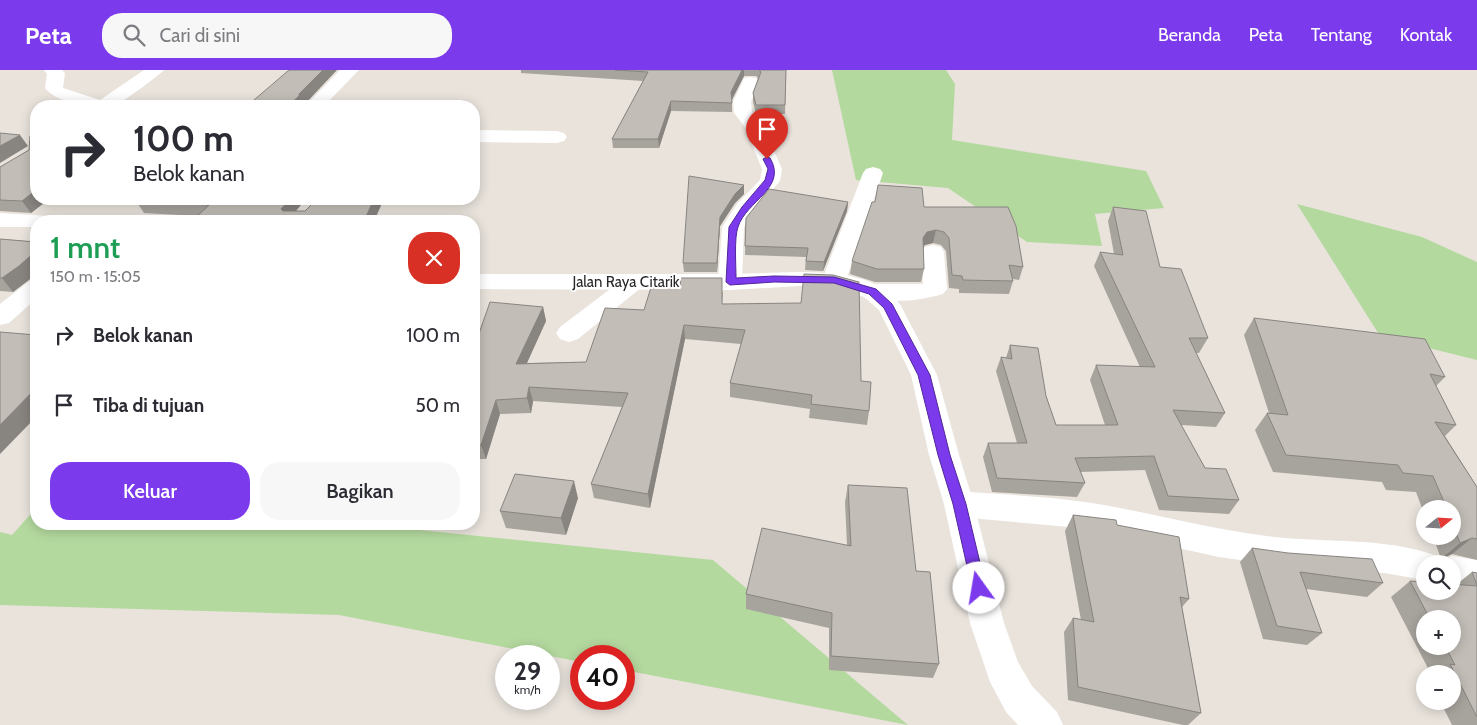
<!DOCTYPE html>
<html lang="id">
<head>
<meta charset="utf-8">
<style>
  :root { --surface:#fff; --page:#f7f7f7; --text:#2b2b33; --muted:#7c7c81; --accent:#7c3aed }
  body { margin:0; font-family:Cabin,sans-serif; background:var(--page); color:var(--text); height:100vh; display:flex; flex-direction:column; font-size:19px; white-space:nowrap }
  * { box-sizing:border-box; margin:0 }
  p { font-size:16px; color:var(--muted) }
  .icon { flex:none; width:28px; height:28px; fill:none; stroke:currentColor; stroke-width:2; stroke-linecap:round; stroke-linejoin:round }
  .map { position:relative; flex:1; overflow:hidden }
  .sheet { position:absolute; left:30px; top:145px; width:450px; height:315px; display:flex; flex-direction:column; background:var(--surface); border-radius:20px; box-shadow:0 2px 12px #0003 }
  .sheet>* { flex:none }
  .hud { position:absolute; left:30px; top:30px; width:450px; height:105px; border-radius:20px; box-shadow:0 2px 12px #0003; background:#fff; color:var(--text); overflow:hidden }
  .needle { width:32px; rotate:72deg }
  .tools { position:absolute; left:1416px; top:430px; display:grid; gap:10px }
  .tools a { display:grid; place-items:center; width:45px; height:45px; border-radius:50%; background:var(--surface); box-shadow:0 2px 12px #0003; font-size:25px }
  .speed { position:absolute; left:495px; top:575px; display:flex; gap:10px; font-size:25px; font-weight:700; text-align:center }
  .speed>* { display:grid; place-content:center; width:65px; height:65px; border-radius:50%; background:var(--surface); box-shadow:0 2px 12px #0003; line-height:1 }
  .speed small { font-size:12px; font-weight:400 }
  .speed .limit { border:8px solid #d22; background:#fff; color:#111 }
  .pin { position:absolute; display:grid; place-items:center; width:42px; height:42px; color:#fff; margin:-51px -21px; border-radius:50% 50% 50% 0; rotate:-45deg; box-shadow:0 0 5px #0007 }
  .pin .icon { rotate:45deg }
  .me { position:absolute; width:55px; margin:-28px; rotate:347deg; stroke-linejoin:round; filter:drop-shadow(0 0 4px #0008) }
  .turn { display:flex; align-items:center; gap:18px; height:105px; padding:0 20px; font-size:22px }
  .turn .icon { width:65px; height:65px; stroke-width:2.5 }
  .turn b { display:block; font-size:35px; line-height:42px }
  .round { display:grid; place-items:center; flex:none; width:52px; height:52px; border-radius:20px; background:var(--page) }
  .summary { display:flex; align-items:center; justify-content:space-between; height:85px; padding:0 20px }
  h1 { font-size:30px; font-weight:600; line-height:38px; color:#1e9e55 }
  .cta { display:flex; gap:10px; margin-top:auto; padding:10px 20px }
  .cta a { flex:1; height:58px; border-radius:20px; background:var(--accent); color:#fff; font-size:20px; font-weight:600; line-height:58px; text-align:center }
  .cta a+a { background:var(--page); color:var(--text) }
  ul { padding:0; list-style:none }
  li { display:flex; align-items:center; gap:15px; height:70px; padding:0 20px }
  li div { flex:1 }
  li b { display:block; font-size:19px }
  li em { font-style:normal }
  header { display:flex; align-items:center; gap:30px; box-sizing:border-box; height:70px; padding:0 25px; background:var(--accent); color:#fff }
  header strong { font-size:24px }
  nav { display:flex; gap:28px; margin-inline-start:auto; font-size:18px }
  .search { width:350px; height:45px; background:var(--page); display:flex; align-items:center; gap:12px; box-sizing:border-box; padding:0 18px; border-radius:20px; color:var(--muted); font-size:19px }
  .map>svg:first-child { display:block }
  .green { fill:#b4d99f }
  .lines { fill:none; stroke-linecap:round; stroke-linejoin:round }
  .minor { fill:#fff; fill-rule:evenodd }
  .tertiary { fill:#fff; fill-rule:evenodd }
  .wall { fill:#a7a39d; fill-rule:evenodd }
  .shaded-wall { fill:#888480 }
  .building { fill:#c2bdb7; stroke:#888480 }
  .route { fill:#7c3aed; stroke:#51269a }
  .labels { text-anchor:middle; stroke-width:4; stroke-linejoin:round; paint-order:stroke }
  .street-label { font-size:15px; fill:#282828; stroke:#fff }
</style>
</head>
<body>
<header>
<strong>Peta</strong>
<div class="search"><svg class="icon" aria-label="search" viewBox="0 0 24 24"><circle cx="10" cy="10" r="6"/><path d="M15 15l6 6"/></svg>Cari di sini</div>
<nav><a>Beranda</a><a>Peta</a><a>Tentang</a><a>Kontak</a></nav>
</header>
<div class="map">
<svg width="1477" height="655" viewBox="0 0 1477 655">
  <rect width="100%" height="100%" fill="#e9e3dc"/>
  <!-- green -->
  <g class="green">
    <polygon points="832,0 946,0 955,14 952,70 1146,101 1164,138 1095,144 1102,176 1027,172 948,118 856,110"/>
    <polygon points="1297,134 1422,167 1477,192 1477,290 1380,266"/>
    <polygon points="36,438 36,454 411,454 410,459 713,490 908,655 624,600 624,586 581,586 581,592 339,545 0,535 0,462 12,465"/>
  </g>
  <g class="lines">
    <!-- minor -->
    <g class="minor">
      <path d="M 44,0 L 62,0 L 65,3 L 63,18 L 100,30 L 144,0 L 164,0 C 160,5 119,35 113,36 C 95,40 56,33 45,18 L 47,4 Z"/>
      <polygon points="340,0 359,0 324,36 305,36"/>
      <polygon points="750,7 756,8 759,12 751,32 752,42 763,56 782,99 780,111 753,143 744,157 742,212 738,217 730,220 722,217 718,212 722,157 737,134 760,110 762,99 745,57 734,43 733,32 744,8"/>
      <polygon points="474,60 557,61 564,63 567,67 564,71 557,73 474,72"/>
      <polygon points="873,97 880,99 883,103 846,210 842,215 834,217 826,215 822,210 863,103 866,99"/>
      <path d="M 933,175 L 941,177 L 944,182 L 947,219 L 943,224 C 920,231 889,234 864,227 L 861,222 L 864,217 L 873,214 L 923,214 L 922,182 L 925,177 Z"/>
      <polygon points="634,204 642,207 646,212 642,217 578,269 569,272 560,269 556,263 560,257 626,207"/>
      <polygon points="36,209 36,229 9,253 0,255 0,234 28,212"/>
      <path d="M 959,421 C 1003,425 1048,426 1092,433 C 1153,443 1213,460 1275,467 C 1328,473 1386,467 1437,486 L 1440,492 L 1452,486 L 1477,490 L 1477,520 L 1452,516 L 1452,494 L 1425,494 L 1425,510 L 1384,503 L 1275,495 L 1219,487 L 1091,459 L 959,447 L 948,443 L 944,434 L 948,425 Z"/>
    </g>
    <!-- tertiary -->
    <g class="tertiary">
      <polygon points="0,143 49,146 52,151 36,151 36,157 0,157"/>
      <path d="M 800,202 C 833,202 882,205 901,236 L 937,305 L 959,385 L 974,434 L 1004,553 L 1018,592 L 1032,616 L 1057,642 L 1063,655 L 1018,655 L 1006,642 L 990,612 L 970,553 L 944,434 L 929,385 L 911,305 L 879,240 L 864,227 L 832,217 L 800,216 L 730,220 L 474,219 L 474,204 L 730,204 Z"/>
    </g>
  </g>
  <!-- wall -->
  <g class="wall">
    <polygon points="521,0 786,0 785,44 756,44 753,32 753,23 758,8 756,6 744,6 732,30 732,42 671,41 659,78 613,78 612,69 643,11 521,3"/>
    <polygon points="29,80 36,129 49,129 31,143 0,141 0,97"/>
    <polygon points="744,115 744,124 735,133 720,156 717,202 684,202 683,193"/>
    <polygon points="139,129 306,129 296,141 374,151 195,151 194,149 198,146 144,143 136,131"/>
    <polygon points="848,132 847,141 823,201 805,200 806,187 745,185 746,148"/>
    <polygon points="875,132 924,137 1023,197 1019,210 1013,209 1013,211 1009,224 959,223 959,219 949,218 946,181 941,175 933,173 925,175 923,177 924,199 921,212 875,212 850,204 852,191"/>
    <polygon points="1113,137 1160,197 1208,268 1199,283 1196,283 1225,343 1216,357 1181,355 1205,398 1239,430 1229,444 1159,440 1145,400 1080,402 1085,413 1077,427 992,422 983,387 988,373 1017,373 996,301 1001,287 1006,288 1010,275 1046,326 1056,355 1105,355 1090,310 1096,295 1140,297 1094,196 1100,182 1114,184 1108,151"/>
    <polygon points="0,169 36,172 36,203 30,209 13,222 0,221"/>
    <polygon points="723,222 722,234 861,311 869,341 867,355 809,348 810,339 730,327 730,313 741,274 685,269 650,438 594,428 591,414 622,337 533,331 531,343 500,344 486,389 474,389 474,278 543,237 546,251 527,293 586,292 644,240"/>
    <polygon points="1254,248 1445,307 1436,316 1456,355 1445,366 1477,417 1477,490 1452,484 1441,489 1433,466 1452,466 1452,439 1425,439 1425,446 1416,422 1386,420 1382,412 1273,402 1255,360 1267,343 1269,343 1244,265"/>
    <polygon points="848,415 916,501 939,594 933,608 829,600 829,558 746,539 746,524 847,475 845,432"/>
    <polygon points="578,428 566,465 506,458 500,441"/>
    <polygon points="1073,445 1117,455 1189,529 1182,537 1201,643 1188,655 1183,655 1068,630 1064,562 1073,548 1081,550 1065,461"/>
    <polygon points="1252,478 1383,513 1367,527 1306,519 1322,563 1307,575 1263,569 1240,492"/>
    <path d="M 1472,502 L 1477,503 L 1477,655 L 1452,655 L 1440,631 L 1452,631 L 1452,604 L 1431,604 L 1391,527 L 1410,511 L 1457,514 ZM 1425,549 L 1452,549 L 1452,576 L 1425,576 Z"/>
  </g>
  <!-- shaded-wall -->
  <g class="shaded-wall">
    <polygon points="323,0 337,0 304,35 304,36 288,36 299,24"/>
    <polygon points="742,0 744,0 744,6 731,31 731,22"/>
    <polygon points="671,31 671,41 659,78 658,69"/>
    <polygon points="20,65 28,76 0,93 0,76"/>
    <polygon points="744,115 744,124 735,133 720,156 717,202 717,193 720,147 735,124"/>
    <polygon points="36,120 36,129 49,129 31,143 22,131"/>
    <polygon points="290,129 306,129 287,151 281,139"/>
    <polygon points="374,129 384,129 374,151 364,151"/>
    <polygon points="848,132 847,141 823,201 824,192"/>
    <polygon points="936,160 933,173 925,175 920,181 923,168 927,162"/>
    <polygon points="36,181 36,203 30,209 13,222 2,208"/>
    <polygon points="543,237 546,251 520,308 516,294"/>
    <polygon points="684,255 685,269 650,438 648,424"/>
    <polygon points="529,317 533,331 531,343 527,328"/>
    <polygon points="36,318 36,347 0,384 0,355"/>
    <polygon points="496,330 500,344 486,389 481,375"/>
    <polygon points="574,411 578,428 566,465 561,448"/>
    <polygon points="1472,468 1452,484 1441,489 1460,473"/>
  </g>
  <!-- building -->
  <g class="building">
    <polygon points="289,0 323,0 299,24 299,26 288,36 247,36"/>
    <polygon points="615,0 742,0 731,22 732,33 671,31 658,69 612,69 648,2"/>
    <polygon points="759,0 786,0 785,35 756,35 753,23 761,2"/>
    <polygon points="0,63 20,65 0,76"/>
    <polygon points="30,66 36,67 36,120 22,131 0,130 0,97 29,80"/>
    <polygon points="689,106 744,115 735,124 720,147 717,193 683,193"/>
    <polygon points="878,115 922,118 924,137 1008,137 1016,156 1023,197 1009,195 1013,211 963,210 962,206 952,205 949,168 944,162 936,160 927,162 923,168 924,199 877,199 852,191 872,132 875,132"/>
    <polygon points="769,119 848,132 824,192 806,191 808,178 745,176 746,148"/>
    <polygon points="139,129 290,129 281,139 283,141 305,141 317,129 374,129 364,151 216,151 194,149 209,135 136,131"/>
    <polygon points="1113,137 1146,141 1160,197 1181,199 1208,268 1189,268 1225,343 1173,340 1205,398 1226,399 1239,430 1168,426 1154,386 1075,388 1085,413 997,408 988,373 1027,373 1001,287 1012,289 1010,275 1038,278 1046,326 1056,355 1118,355 1096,295 1155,297 1100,182 1123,185"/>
    <polygon points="0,169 36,172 36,181 19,196 2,208 0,208"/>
    <polygon points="804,204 833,205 859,212 861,311 871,312 869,341 811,334 812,325 730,313 745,260 684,255 648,424 591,414 628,323 529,317 527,328 496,330 481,375 474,375 474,278 490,232 543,237 516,294 586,292 605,238 644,240 652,214 680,216 681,208 722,208 722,234 801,233"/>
    <polygon points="1254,248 1425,269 1445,307 1430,304 1456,355 1435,352 1477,417 1477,469 1472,468 1460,473 1452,453 1452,439 1447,439 1433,406 1403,403 1398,395 1286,385 1267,343 1288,345"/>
    <polygon points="0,262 36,265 36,318 0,355"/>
    <polygon points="515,404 574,411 561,448 500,441"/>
    <polygon points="848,415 907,418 916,501 930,502 939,594 831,586 832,543 746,524 762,458 851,476"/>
    <polygon points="1073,445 1116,450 1117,455 1179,467 1189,529 1180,527 1201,643 1078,617 1073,548 1094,552"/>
    <polygon points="1252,478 1288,483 1372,489 1383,513 1300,502 1322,563 1277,556"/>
    <polygon points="1472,502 1477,503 1477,515"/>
    <polygon points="1410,511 1425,512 1425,521 1452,521 1452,514 1477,516 1477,647 1450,594 1455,595 1445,576 1452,576 1452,549 1430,549"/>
  </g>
  <!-- route -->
  <path class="route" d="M 767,87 L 770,88 C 788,118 746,131 738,157 C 734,168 736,195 736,208 L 774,206 L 834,207 L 876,219 L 892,234 L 930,305 L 950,385 L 966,434 L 986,518 L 984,523 L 979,524 L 974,523 L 972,518 L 953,434 L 938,385 L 918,305 L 884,238 L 869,224 L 834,213 L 774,212 L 730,215 L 726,212 L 729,157 L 742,137 L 765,110 L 768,99 L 763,89 Z"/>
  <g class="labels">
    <!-- street labels -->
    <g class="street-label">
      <text x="626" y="217">Jalan Raya Citarik</text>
    </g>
  </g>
</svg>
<div class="tools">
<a><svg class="needle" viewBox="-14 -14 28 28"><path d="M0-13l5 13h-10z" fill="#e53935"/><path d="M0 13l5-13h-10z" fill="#7c7c81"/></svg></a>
<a><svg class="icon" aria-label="search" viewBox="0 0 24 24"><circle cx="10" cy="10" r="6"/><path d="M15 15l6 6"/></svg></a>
<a>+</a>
<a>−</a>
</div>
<div class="speed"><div>29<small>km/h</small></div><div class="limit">40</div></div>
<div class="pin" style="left:767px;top:89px;background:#d93025"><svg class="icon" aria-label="arrive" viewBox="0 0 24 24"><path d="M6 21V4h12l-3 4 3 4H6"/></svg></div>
<svg class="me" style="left:979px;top:518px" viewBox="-20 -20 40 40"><circle r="19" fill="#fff"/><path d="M0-13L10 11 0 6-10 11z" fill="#7c3aed"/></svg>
<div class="hud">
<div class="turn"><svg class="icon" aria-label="right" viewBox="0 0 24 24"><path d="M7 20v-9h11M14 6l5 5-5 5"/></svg><div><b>100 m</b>Belok kanan</div></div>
</div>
<section class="sheet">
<div class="summary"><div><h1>1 mnt</h1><p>150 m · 15:05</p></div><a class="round" style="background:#d93025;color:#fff"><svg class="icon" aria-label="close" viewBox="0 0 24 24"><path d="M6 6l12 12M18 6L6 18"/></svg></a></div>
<ul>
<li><svg class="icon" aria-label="right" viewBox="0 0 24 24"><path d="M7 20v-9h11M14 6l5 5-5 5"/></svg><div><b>Belok kanan</b></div><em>100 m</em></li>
<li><svg class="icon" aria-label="arrive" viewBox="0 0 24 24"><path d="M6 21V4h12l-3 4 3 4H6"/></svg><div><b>Tiba di tujuan</b></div><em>50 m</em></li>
</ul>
<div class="cta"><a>Keluar</a><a>Bagikan</a></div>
</section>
</div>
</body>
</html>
